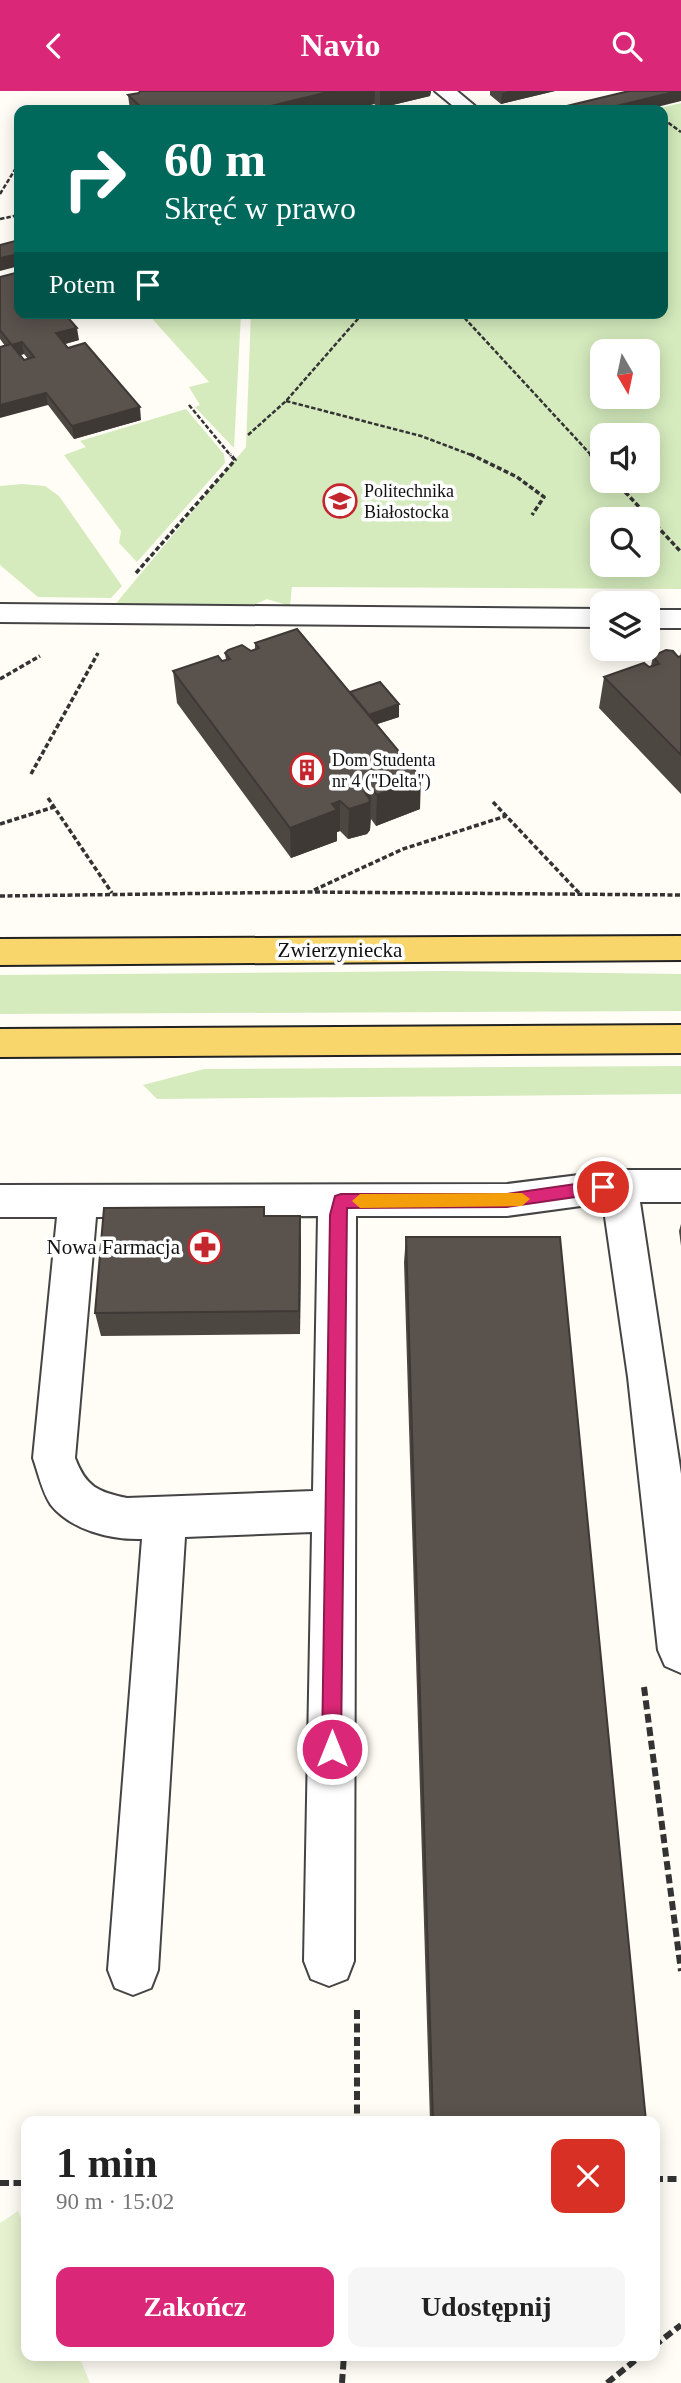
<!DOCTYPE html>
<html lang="pl">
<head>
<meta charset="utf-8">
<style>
  :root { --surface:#fff; --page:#f6f6f6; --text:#222; --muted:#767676; --accent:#db2777 }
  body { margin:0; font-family:Georgia,serif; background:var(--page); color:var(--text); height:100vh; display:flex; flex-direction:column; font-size:26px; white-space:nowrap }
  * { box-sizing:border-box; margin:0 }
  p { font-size:23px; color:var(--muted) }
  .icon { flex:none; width:38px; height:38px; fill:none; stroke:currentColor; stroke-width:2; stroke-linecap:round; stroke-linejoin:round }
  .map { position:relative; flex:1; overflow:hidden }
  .panel { position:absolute; left:21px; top:2025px; width:639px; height:245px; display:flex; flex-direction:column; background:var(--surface); border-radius:14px; box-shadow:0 4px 18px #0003 }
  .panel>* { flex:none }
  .banner { position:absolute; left:14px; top:14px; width:654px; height:214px; border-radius:14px; box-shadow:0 4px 18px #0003; background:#00695c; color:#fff; overflow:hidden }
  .needle { width:46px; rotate:171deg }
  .tools { position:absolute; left:590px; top:248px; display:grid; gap:14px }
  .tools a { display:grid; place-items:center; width:70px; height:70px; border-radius:14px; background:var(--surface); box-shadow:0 4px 18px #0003; font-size:35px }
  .pin { position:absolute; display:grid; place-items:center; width:60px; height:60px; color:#fff; margin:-30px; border:4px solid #fff; border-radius:50%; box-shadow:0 2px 7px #0007 }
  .me { position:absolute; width:77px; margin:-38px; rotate:0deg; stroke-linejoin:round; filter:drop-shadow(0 0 5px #0008) }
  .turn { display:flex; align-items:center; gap:24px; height:147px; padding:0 35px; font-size:32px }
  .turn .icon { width:91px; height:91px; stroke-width:2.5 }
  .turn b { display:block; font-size:49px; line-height:60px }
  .then { display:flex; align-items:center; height:66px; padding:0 35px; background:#0003; gap:14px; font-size:26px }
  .round { display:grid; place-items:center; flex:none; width:74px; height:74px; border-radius:14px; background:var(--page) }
  .head { display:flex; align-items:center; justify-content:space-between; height:119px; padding:0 35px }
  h1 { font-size:42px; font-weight:600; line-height:52px }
  .button { display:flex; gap:14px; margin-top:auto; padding:14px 35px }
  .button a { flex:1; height:80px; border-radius:14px; background:var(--accent); color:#fff; font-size:28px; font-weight:600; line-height:80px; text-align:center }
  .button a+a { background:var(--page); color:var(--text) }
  header { display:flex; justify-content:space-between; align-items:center; height:91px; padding:0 35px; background:var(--accent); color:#fff; font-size:32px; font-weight:600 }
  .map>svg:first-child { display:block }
  .green { fill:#d5ebbd; fill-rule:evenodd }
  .pitch { fill:#e6f2cf }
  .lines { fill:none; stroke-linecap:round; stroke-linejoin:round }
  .minor-casing { stroke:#444; stroke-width:4 }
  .major-casing { stroke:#222; stroke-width:4 }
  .path-far2 { stroke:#333; stroke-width:2.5; stroke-dasharray:4.5 2; stroke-linecap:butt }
  .path-far1 { stroke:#333; stroke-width:3.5; stroke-dasharray:5 2.5; stroke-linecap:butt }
  .path { stroke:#333; stroke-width:6; stroke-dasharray:9 4.5; stroke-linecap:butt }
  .minor { fill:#fff; fill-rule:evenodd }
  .major { fill:#f9d66b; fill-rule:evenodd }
  .wall { fill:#4d4742; fill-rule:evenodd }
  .shaded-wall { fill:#3f3936 }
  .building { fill:#5a524d; stroke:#3f3936; stroke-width:2 }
  .route { fill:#db2777; stroke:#8e194d; stroke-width:2 }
  .slow { fill:#f59e0b }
  .labels { text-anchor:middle; stroke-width:7; stroke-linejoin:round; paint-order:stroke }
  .far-poi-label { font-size:18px; fill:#111; stroke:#fff; text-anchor:start }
  .street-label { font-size:21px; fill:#111; stroke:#fff }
  .poi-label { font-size:21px; fill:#111; stroke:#fff; text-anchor:end }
</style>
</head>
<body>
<header><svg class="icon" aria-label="back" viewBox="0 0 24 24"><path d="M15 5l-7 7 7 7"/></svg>Navio<svg class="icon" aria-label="search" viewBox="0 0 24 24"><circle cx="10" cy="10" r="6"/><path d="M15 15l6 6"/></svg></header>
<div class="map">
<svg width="681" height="2292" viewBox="0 0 681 2292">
  <rect width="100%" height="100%" fill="#fffdf5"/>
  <!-- green -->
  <g class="green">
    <path d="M 681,12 L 681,498 L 292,496 L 290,515 L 267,508 L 236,522 L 108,522 L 246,356 L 251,222 L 663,222 L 663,19 L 652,19 ZM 602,261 L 648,261 L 648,306 L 602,306 ZM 602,345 L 648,345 L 648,390 L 602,390 ZM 602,429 L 648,429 L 648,474 L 602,474 Z"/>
    <polygon points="147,222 241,222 234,357 195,316 200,314 189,296 209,291"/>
    <polygon points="186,318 224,363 225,372 137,471 119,452 121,440 64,364 86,356 80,350"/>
    <polygon points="22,393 45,395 59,405 122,495 111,507 38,506 0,474 0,395"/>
    <polygon points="446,880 681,883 681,920 0,923 0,884"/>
    <polygon points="681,975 681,1003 157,1008 143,994 204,978"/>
  </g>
  <!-- pitch -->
  <polygon class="pitch" points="18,2120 26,2139 26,2264 79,2265 90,2292 0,2292 0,2132"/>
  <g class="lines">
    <defs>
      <g id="minor">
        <polygon points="435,0 457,0 475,15 472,19 458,19"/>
        <polygon points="0,513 602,518 602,536 0,531"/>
        <rect x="648" y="519" width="33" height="18"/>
        <path d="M 619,1079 L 681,1079 L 681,1111 L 640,1111 L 681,1383 L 681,1582 L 665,1575 L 658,1559 L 628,1286 L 603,1112 L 507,1125 L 356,1125 L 354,1870 L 347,1888 L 329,1895 L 311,1888 L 304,1870 L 312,1441 L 185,1446 L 158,1879 L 151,1897 L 133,1904 L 115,1897 L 108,1879 L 142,1448 C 111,1449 71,1439 51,1414 C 42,1401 38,1381 33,1367 L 57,1126 L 0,1126 L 0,1094 L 507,1093 ZM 318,1125 L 313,1400 L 127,1407 C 98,1401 86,1396 75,1367 L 96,1126 Z"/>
      </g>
      <g id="major">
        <polygon points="681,845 681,869 0,874 0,848"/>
        <polygon points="681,934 681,962 0,966 0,938"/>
      </g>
    </defs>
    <!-- minor casing -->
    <use href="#minor" class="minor-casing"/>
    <!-- major casing -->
    <use href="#major" class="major-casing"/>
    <!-- path-far2 -->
    <g class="path-far2">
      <polyline points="663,28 681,41"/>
      <polyline points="0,103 19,72"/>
      <polyline points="0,128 19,124"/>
      <polyline points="460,222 592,365"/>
      <polyline points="286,310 421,345 474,365"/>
      <polyline points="189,314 231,365"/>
      <polyline points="248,344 286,310 363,222"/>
    </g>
    <!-- path-far1 -->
    <g class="path-far1">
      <polyline points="470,363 517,386 544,406 532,424"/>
      <polyline points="590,363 602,376"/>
      <polyline points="615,390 681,461"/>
      <polyline points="136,482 235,369 230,363"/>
      <polyline points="0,588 40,565"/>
      <polyline points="31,683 98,562"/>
      <polyline points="48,707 112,802"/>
      <polyline points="493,711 580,803"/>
      <polyline points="0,733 54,716"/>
      <polyline points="314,799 403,758 506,725"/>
      <polyline points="0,805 310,801 681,804"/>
    </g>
    <!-- path -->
    <g class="path">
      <polyline points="644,1596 681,1880"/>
      <polyline points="357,1919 357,2030"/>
      <polyline points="654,2088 681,2088"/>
      <polyline points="0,2092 26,2092"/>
      <polyline points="654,2255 681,2234"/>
      <polyline points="342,2292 344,2264"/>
      <polyline points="607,2292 642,2264"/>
    </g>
    <!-- minor -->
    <use href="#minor" class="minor"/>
    <!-- major -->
    <use href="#major" class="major"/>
  </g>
  <!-- wall -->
  <g class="wall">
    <polygon points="140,0 431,0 430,5 380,17 374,13 359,17 359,19 130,19 128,4 139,2"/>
    <polygon points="490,0 555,0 501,13 490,4"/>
    <path d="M 0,186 L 79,249 L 65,253 L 141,329 L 74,348 L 48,314 L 0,248 ZM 24,263 L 28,268 L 24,269 L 20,264 Z"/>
    <polygon points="255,552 399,626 377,633 420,718 376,735 371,728 370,739 367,743 348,748 340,740 337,741 337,750 291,767 177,612 173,580 226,569 225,562 251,560 255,559"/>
    <polygon points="681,561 681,703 599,617 604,586 651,575 653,565 678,566 680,566"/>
    <polygon points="265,1125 301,1149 300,1243 101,1245 95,1222"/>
    <polygon points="681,1133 681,1155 679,1140"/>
    <polygon points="406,1146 646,2030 430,2030 404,1171"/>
  </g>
  <!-- shaded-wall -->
  <g class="shaded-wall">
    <polygon points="332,0 375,0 374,13 359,17 359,19 272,19 271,15"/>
    <polygon points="380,0 431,0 430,5 380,17"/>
    <polygon points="509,0 555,0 501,13 502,2"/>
    <polygon points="678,0 681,0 681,10 645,19 600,19"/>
    <polygon points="19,163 19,175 0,180 0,167"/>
    <polygon points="77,237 79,249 58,255 56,242"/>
    <polygon points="22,251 24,263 14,266 12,254"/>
    <polygon points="46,302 48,314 0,327 0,314"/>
    <polygon points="140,316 141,329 74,348 72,335"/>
    <polygon points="399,613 399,626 356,640 356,628"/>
    <polygon points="421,687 420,718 376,735 377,704"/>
    <polygon points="371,697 370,739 367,743 348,748 349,718 364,700"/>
    <polygon points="340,710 340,740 337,741 337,750 291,767 290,737 332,713"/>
    <polygon points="300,1125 301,1149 300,1243 299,1220"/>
  </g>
  <!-- building -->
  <g class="building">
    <polygon points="140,0 332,0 271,15 273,19 144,19 128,4 139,2"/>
    <polygon points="629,0 678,0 600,19 550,19"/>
    <polygon points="19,149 19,163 0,167 0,154"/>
    <polygon points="19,181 19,222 64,222 77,237 56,242 68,257 85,252 140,316 72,335 46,302 0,314 0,256 11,253 24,269 34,266 22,251 12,254 0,239 0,186"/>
    <polygon points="297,538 421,687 377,704 371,697 364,700 370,709 368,712 349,718 340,710 332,713 337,719 290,737 173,580 218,565 222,570 230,568 225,562 228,559 242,554 251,560 259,557 255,552"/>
    <polygon points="666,559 673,560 678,566 681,565 681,664 604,586 644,572 649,576 659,573 653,565"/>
    <polygon points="380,591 399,613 369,624 350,601"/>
    <polygon points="264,1116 264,1125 300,1125 299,1220 95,1222 104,1117"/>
    <polygon points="406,1146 560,1146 646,2030 433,2030"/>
  </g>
  <!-- route -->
  <polygon class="route" points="603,1089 611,1096 603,1102 507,1116 347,1117 341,1658 339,1665 332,1668 325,1665 322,1658 330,1124 335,1105 341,1103 507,1103"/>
  <!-- slow -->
  <polygon class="slow" points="522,1102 530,1108 522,1115 360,1117 352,1110 360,1103"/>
  <!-- icons -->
  <defs>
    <symbol id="university-ring" viewBox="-11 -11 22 22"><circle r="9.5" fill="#fff" stroke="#c4262e" stroke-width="1.5"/><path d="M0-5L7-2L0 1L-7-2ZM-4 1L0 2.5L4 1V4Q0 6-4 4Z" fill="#c4262e"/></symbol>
    <symbol id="building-ring" viewBox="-11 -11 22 22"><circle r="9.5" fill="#fff" stroke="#c4262e" stroke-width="1.5"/><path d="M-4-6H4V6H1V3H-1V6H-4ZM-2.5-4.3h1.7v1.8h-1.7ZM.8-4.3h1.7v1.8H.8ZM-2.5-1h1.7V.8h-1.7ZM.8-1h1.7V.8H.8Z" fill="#c4262e"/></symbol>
    <symbol id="pharmacy-ring" viewBox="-11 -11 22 22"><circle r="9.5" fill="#fff" stroke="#c4262e" stroke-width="1.5"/><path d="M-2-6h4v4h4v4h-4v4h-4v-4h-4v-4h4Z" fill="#c4262e"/></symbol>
  </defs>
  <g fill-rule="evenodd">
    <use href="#university-ring" x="321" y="391" width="38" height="38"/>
    <use href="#building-ring" x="288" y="660" width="38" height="38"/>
    <use href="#pharmacy-ring" x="186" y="1137" width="38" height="38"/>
  </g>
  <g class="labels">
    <!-- far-poi labels -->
    <g class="far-poi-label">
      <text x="364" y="406">Politechnika<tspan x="364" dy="21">Białostocka</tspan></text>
      <text x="332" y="675">Dom Studenta<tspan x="332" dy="21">nr 4 ("Delta")</tspan></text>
    </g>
    <!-- street labels -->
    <g class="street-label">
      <text x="340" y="866">Zwierzyniecka</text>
    </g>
    <!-- poi labels -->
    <g class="poi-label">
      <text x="180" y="1163">Nowa Farmacja</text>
    </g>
  </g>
</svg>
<div class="tools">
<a><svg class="needle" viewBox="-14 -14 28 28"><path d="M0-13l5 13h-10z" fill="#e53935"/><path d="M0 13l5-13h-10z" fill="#767676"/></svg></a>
<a><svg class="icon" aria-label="sound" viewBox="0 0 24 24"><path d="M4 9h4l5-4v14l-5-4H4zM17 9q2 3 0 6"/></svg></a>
<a><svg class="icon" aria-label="search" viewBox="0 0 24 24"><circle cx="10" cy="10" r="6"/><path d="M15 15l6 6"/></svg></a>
<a><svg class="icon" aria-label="layers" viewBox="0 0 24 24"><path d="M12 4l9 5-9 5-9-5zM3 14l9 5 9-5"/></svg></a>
</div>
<div class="pin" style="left:603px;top:1096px;background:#d93025"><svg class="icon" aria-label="arrive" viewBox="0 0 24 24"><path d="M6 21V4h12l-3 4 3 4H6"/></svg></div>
<svg class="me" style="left:332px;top:1658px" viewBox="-20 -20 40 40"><circle r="17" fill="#db2777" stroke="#fff" stroke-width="3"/><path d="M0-11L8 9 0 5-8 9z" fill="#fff"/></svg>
<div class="banner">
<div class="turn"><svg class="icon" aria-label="right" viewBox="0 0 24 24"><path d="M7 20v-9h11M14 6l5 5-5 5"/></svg><div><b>60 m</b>Skręć w prawo</div></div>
<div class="then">Potem<svg class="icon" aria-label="arrive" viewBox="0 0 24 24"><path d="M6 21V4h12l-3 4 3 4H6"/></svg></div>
</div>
<section class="panel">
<div class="head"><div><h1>1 min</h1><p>90 m · 15:02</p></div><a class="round" style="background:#d93025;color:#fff"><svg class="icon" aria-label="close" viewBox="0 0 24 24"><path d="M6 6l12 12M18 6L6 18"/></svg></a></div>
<div class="button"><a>Zakończ</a><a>Udostępnij</a></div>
</section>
</div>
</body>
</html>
